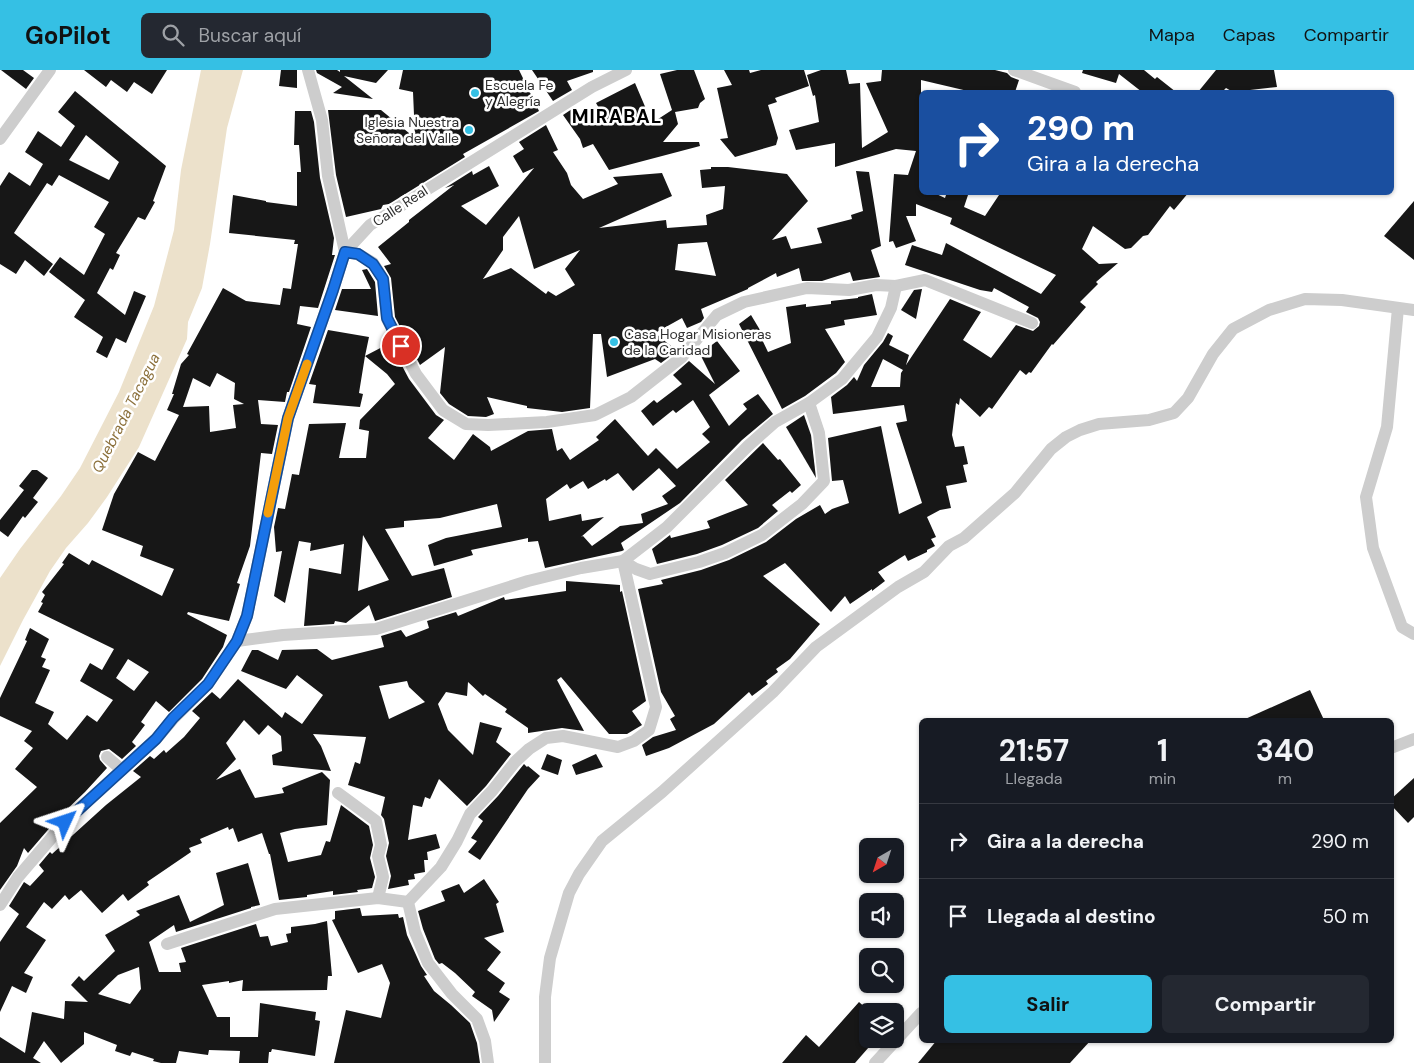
<!DOCTYPE html>
<html lang="es">
<head>
<meta charset="utf-8">
<style>
  :root { --surface:#171b24; --page:#242831; --text:#f1f3f6; --muted:#9ea1a6; --line:#363941; --accent:#35c0e4 }
  body { margin:0; font-family:"DM Sans",sans-serif; background:var(--page); color:var(--text); height:100vh; display:flex; flex-direction:column; font-size:19px; white-space:nowrap }
  * { box-sizing:border-box; margin:0 }
  p { font-size:16px; color:var(--muted) }
  .icon { flex:none; width:28px; height:28px; fill:none; stroke:currentColor; stroke-width:2; stroke-linecap:round; stroke-linejoin:round }
  .map { position:relative; flex:1; overflow:hidden }
  .sheet { position:absolute; left:919px; top:648px; width:475px; height:325px; display:flex; flex-direction:column; background:var(--surface); border-radius:8px; box-shadow:0 1px 4px #0004 }
  .sheet>* { flex:none }
  .top-card { position:absolute; left:919px; top:20px; width:475px; height:105px; border-radius:8px; box-shadow:0 1px 4px #0004; background:#1a4fa0; color:#fff; overflow:hidden }
  .needle { width:32px; rotate:219deg }
  .controls { position:absolute; left:859px; top:768px; display:grid; gap:10px }
  .controls a { display:grid; place-items:center; width:45px; height:45px; border-radius:8px; background:var(--surface); box-shadow:0 1px 4px #0004; font-size:25px }
  .pin { position:absolute; display:grid; place-items:center; width:42px; height:42px; color:#fff; margin:-21px; border:2px solid #fff; border-radius:50%; box-shadow:0 1px 5px #0007 }
  .me { position:absolute; width:55px; margin:-28px; rotate:48deg; stroke-linejoin:round; filter:drop-shadow(0 0 4px #0008) }
  .turn { display:flex; align-items:center; gap:18px; height:105px; padding:0 25px; font-size:22px }
  .turn .icon { width:65px; height:65px; stroke-width:2.5 }
  .turn b { display:block; font-size:35px; line-height:42px }
  .eta { display:flex; justify-content:space-evenly; align-items:center; height:85px; text-align:center }
  .eta b { font-size:30px; font-weight:700; line-height:35px }
  .primary-button { display:flex; gap:10px; margin-top:auto; padding:10px 25px }
  .primary-button a { flex:1; height:58px; border-radius:8px; background:var(--accent); color:#111; font-size:20px; font-weight:700; line-height:58px; text-align:center }
  .primary-button a+a { background:var(--page); color:var(--text) }
  ul { padding:0; list-style:none }
  li { display:flex; align-items:center; gap:15px; height:75px; padding:0 25px; border-top:1px solid var(--line) }
  li div { flex:1 }
  li b { display:block; font-size:19px }
  li em { font-style:normal }
  header { display:flex; align-items:center; gap:30px; box-sizing:border-box; height:70px; padding:0 25px; background:var(--accent); color:#111 }
  header strong { font-size:24px }
  nav { display:flex; gap:28px; margin-inline-start:auto; font-size:18px }
  .search { width:350px; height:45px; background:var(--page); display:flex; align-items:center; gap:12px; box-sizing:border-box; padding:0 18px; border-radius:8px; color:var(--muted); font-size:19px }
  .map>svg:first-child { display:block }
  .water { fill:#ece1cb }
  .building { fill:#171717; fill-rule:evenodd }
  .lines { fill:none; stroke-linecap:round; stroke-linejoin:round }
  .street { stroke:#cdcdcd; stroke-width:12 }
  .route-casing { stroke:#114b97; stroke-width:12 }
  .route { stroke:#1a73e8; stroke-width:9 }
  .slow { stroke:#f59e0b; stroke-width:9 }
  .poi-dot { fill:#35c0e4; stroke:#fff; stroke-width:2 }
  .labels { text-anchor:middle; stroke-width:5; stroke-linejoin:round; paint-order:stroke }
  .poi-label { font-size:14px; fill:#303030; stroke:#fff; text-anchor:start }
  .street-label { font-size:14px; fill:#303030; stroke:#fff }
  .water-label { font-size:15px; font-style:italic; fill:#8c713c; stroke:#fff }
  .district-label { font-size:19px; font-weight:bold; letter-spacing:1px; fill:#000; stroke:#fff }
</style>
</head>
<body>
<header>
<strong>GoPilot</strong>
<div class="search"><svg class="icon" aria-label="search" viewBox="0 0 24 24"><circle cx="10" cy="10" r="6"/><path d="M15 15l6 6"/></svg>Buscar aquí</div>
<nav><a>Mapa</a><a>Capas</a><a>Compartir</a></nav>
</header>
<div class="map">
<svg width="1414" height="993" viewBox="0 0 1414 993">
  <rect width="100%" height="100%" fill="#fff"/>
  <!-- water -->
  <polygon class="water" points="201,0 243,0 227,58 210,174 202,218 188,252 187,269 139,377 107,427 88,453 66,478 50,501 23,550 0,596 0,508 20,479 61,426 80,398 119,322 154,236 174,160 181,100"/>
  <!-- building -->
  <g class="building">
    <polygon points="1,0 23,0 34,8 26,19"/>
    <polygon points="84,0 167,0 152,24 134,12 127,22 111,10 106,17"/>
    <polygon points="281,0 297,0 297,18 279,16"/>
    <polygon points="316,0 337,0 340,2 340,0 388,0 376,13 344,6 373,29 333,23 342,17 317,3"/>
    <polygon points="403,0 519,0 539,41 463,84 465,87 389,134 383,135 381,139 346,147 336,105 328,40 381,40 415,68 413,22 399,19"/>
    <polygon points="532,0 593,0 593,2 567,11 572,20 553,31"/>
    <polygon points="677,0 694,0 705,29 700,33 698,38 675,42 678,54 663,72 699,72 700,76 609,100 593,74 583,78 580,69 563,45 572,39 580,53 600,40 596,33 635,13 652,53 672,40 660,4"/>
    <polygon points="724,0 749,0 750,3 761,0 804,0 809,16 775,28 777,32 768,35 778,68 776,75 735,87 720,69 728,68 717,18 732,15"/>
    <path d="M 821,0 L 846,0 L 849,14 L 860,13 L 862,78 L 888,62 L 866,13 L 881,11 L 882,0 L 995,0 L 1007,3 L 1011,7 L 1019,10 L 1015,22 L 972,22 L 921,10 L 921,122 L 932,122 L 945,128 L 947,122 L 969,122 L 964,137 L 985,146 L 1001,122 L 1189,122 L 1174,140 L 1170,136 L 1148,165 L 1143,166 L 1131,178 L 1125,179 L 1093,156 L 1082,179 L 1099,194 L 1118,193 L 1096,212 L 1098,214 L 1080,232 L 1086,237 L 1053,275 L 1052,274 L 1031,303 L 1029,302 L 1026,305 L 1020,300 L 992,339 L 989,337 L 980,347 L 960,328 L 959,335 L 956,333 L 952,365 L 955,377 L 964,376 L 968,394 L 963,395 L 967,412 L 946,416 L 951,438 L 940,440 L 927,447 L 936,467 L 931,469 L 935,476 L 927,480 L 927,482 L 908,491 L 905,485 L 878,502 L 885,511 L 872,521 L 872,519 L 850,534 L 845,526 L 831,542 L 785,493 L 763,506 L 820,554 L 790,589 L 776,599 L 778,602 L 766,611 L 768,614 L 752,626 L 749,622 L 714,654 L 669,678 L 646,686 L 642,675 L 653,667 L 676,660 L 670,649 L 675,646 L 661,622 L 638,519 L 663,514 L 661,510 L 701,500 L 729,490 L 766,472 L 796,449 L 820,435 L 825,444 L 832,439 L 849,433 L 843,410 L 832,411 L 828,368 L 881,356 L 899,444 L 922,433 L 896,353 L 907,351 L 904,335 L 833,344 L 831,327 L 847,315 L 854,307 L 857,311 L 864,295 L 883,272 L 888,263 L 893,266 L 889,275 L 909,285 L 906,295 L 950,229 L 981,242 L 963,270 L 991,288 L 1016,255 L 1033,261 L 1039,256 L 1040,252 L 1038,248 L 1026,242 L 1029,237 L 994,218 L 992,222 L 980,220 L 905,195 L 912,175 L 942,185 L 946,173 L 1041,224 L 1056,205 L 950,154 L 952,148 L 916,134 L 916,146 L 906,146 L 916,171 L 896,178 L 893,171 L 889,172 L 894,104 L 908,105 L 916,81 L 896,79 L 835,97 L 835,73 L 796,80 L 789,60 L 819,52 L 815,25 L 813,26 L 807,5 ZM 883,289 L 903,300 L 901,303 L 900,317 L 871,317 Z"/>
    <polygon points="1083,0 1144,0 1155,9 1157,7 1176,22 1142,22 1119,4 1116,13 1082,3"/>
    <polygon points="1216,0 1274,0 1277,17 1250,20 1248,22 1233,22 1226,18 1222,22 1198,22"/>
    <path d="M 75,21 L 166,96 L 153,131 L 155,132 L 145,150 L 138,147 L 116,183 L 120,185 L 113,200 L 110,198 L 97,223 L 125,245 L 134,221 L 146,226 L 126,273 L 116,268 L 107,288 L 96,282 L 103,267 L 74,247 L 85,230 L 49,202 L 60,187 L 84,205 L 105,164 L 94,157 L 109,132 L 59,105 L 52,116 L 47,113 L 14,163 L 53,194 L 44,206 L 25,190 L 16,204 L 0,194 L 0,116 L 9,102 L 30,116 L 43,94 L 25,82 L 38,61 L 61,77 L 75,56 L 58,42 ZM 86,65 L 119,92 L 109,110 L 69,90 Z"/>
    <path d="M 295,41 L 311,41 L 314,52 L 320,108 L 334,168 L 332,185 L 335,185 L 318,238 L 300,236 L 297,254 L 311,257 L 289,322 L 287,322 L 285,332 L 258,330 L 261,354 L 278,355 L 272,384 L 261,383 L 250,476 L 237,513 L 240,514 L 229,551 L 188,542 L 187,544 L 227,565 L 223,577 L 202,609 L 169,642 L 156,631 L 141,652 L 145,655 L 132,672 L 136,676 L 122,689 L 109,679 L 101,681 L 99,686 L 100,690 L 107,698 L 85,722 L 59,747 L 28,783 L 24,778 L 17,796 L 0,820 L 0,753 L 37,717 L 15,699 L 33,678 L 24,671 L 32,661 L 0,646 L 0,628 L 27,571 L 25,570 L 30,558 L 49,569 L 41,587 L 46,589 L 42,597 L 50,600 L 35,633 L 54,642 L 48,654 L 67,670 L 87,645 L 97,652 L 113,630 L 80,611 L 90,593 L 102,600 L 114,579 L 38,542 L 43,533 L 41,532 L 45,525 L 42,522 L 64,494 L 62,493 L 69,483 L 89,495 L 92,490 L 162,526 L 174,499 L 140,486 L 143,476 L 102,460 L 114,424 L 138,382 L 155,391 L 179,345 L 167,340 L 174,324 L 172,324 L 181,294 L 189,285 L 187,284 L 223,218 L 246,231 L 280,235 L 283,218 L 291,219 L 298,174 L 294,174 L 295,170 L 229,163 L 233,125 L 266,131 L 266,132 L 297,136 L 297,102 L 301,102 L 299,75 L 294,75 ZM 217,303 L 235,313 L 234,329 L 244,334 L 233,335 L 236,358 L 210,362 L 209,336 L 183,337 L 182,340 L 193,308 L 210,317 ZM 128,589 L 149,602 L 134,621 L 116,608 Z"/>
    <path d="M 546,55 L 558,80 L 553,82 L 567,103 L 571,115 L 583,129 L 618,114 L 613,107 L 662,103 L 672,126 L 599,158 L 666,150 L 667,158 L 707,155 L 706,145 L 723,139 L 725,116 L 702,118 L 700,100 L 711,99 L 711,97 L 728,97 L 787,104 L 808,131 L 772,170 L 786,166 L 791,179 L 822,173 L 817,158 L 852,149 L 851,145 L 863,141 L 856,101 L 869,102 L 881,176 L 871,180 L 880,207 L 853,211 L 850,202 L 822,211 L 802,211 L 799,198 L 777,207 L 776,203 L 748,218 L 748,219 L 701,239 L 704,248 L 701,252 L 687,258 L 682,248 L 655,263 L 677,281 L 661,293 L 655,289 L 607,307 L 601,264 L 593,264 L 590,338 L 562,342 L 527,338 L 527,336 L 487,327 L 494,344 L 486,347 L 468,346 L 449,334 L 440,323 L 445,277 L 420,295 L 395,247 L 391,208 L 384,196 L 391,194 L 378,177 L 409,152 L 409,150 L 454,115 L 445,118 L 472,101 L 473,105 L 489,96 L 499,116 L 461,136 L 486,155 L 534,98 L 523,103 L 513,86 L 524,79 L 519,72 ZM 519,146 L 534,199 L 580,180 L 565,199 L 575,215 L 556,226 L 548,221 L 546,224 L 511,198 L 483,209 L 503,180 L 503,167 ZM 707,172 L 716,206 L 675,200 L 678,174 Z"/>
    <polygon points="1414,131 1414,190 1384,166"/>
    <polygon points="367,199 375,212 378,246 335,240 342,219 371,219 362,200"/>
    <polygon points="922,219 916,249 901,240 914,220"/>
    <polygon points="872,224 877,245 844,250 845,255 825,259 845,292 836,303 805,326 782,339 739,254 751,245 760,260 758,261 768,282 791,273 786,237 806,234 806,237 831,234 831,231 858,228 858,227"/>
    <path d="M 328,260 L 369,267 L 365,286 L 390,273 L 409,309 L 436,345 L 444,350 L 428,368 L 454,390 L 473,364 L 490,377 L 491,381 L 528,361 L 552,359 L 557,381 L 562,378 L 570,390 L 599,370 L 596,367 L 615,349 L 648,386 L 656,378 L 677,399 L 710,372 L 702,364 L 710,357 L 693,330 L 676,343 L 673,340 L 653,356 L 641,341 L 654,330 L 657,333 L 682,314 L 673,305 L 689,291 L 715,314 L 700,284 L 717,271 L 740,301 L 709,325 L 729,356 L 747,339 L 743,334 L 758,324 L 773,344 L 742,370 L 680,433 L 621,473 L 624,480 L 622,481 L 545,498 L 538,471 L 528,472 L 528,468 L 471,480 L 473,485 L 434,496 L 428,475 L 446,468 L 502,457 L 497,434 L 440,448 L 404,451 L 404,457 L 385,459 L 412,506 L 444,498 L 452,527 L 375,551 L 369,535 L 346,553 L 335,551 L 334,554 L 304,556 L 309,498 L 341,504 L 344,474 L 310,481 L 311,473 L 299,471 L 285,533 L 274,526 L 282,481 L 276,482 L 274,457 L 278,438 L 285,439 L 292,404 L 299,405 L 309,354 L 346,353 L 339,388 L 366,388 L 369,361 L 359,359 L 360,350 L 395,314 L 387,304 L 365,286 L 359,323 L 363,324 L 360,337 L 313,333 L 316,315 L 309,314 ZM 659,398 L 676,416 L 662,426 L 668,434 L 641,444 L 643,453 L 620,456 L 592,476 L 583,466 L 581,467 L 604,447 L 582,451 L 581,444 L 549,451 L 546,429 L 567,414 L 570,419 L 583,411 L 588,419 L 605,409 L 606,411 L 618,403 L 633,421 ZM 363,465 L 389,510 L 358,521 Z"/>
    <polygon points="804,345 811,365 816,408 786,357"/>
    <polygon points="763,373 778,390 780,389 801,415 792,423 790,421 772,435 778,441 758,458 722,475 697,484 657,494 652,479 670,465 671,468 710,458 707,451 748,435 725,410"/>
    <polygon points="32,400 37,400 48,408 33,428 38,432 25,448 23,446 8,467 0,461 0,450 24,420 19,416"/>
    <path d="M 566,511 L 620,515 L 620,522 L 622,521 L 646,631 L 632,641 L 642,655 L 627,664 L 609,664 L 561,607 L 557,610 L 584,661 L 562,658 L 528,663 L 528,658 L 505,642 L 507,639 L 485,624 L 483,626 L 468,612 L 467,626 L 446,622 L 438,634 L 448,660 L 473,685 L 480,652 L 502,658 L 496,672 L 511,684 L 486,716 L 467,736 L 439,709 L 430,729 L 425,727 L 422,737 L 413,735 L 408,770 L 436,764 L 440,778 L 427,782 L 428,790 L 424,790 L 425,802 L 414,804 L 415,809 L 408,810 L 409,815 L 388,819 L 391,806 L 386,786 L 389,773 L 384,749 L 381,745 L 385,727 L 348,715 L 355,692 L 360,694 L 366,667 L 313,664 L 321,676 L 331,701 L 273,695 L 272,685 L 282,681 L 281,666 L 268,655 L 259,665 L 244,650 L 226,673 L 236,689 L 216,710 L 240,699 L 255,728 L 284,723 L 282,718 L 322,702 L 330,710 L 327,755 L 295,759 L 280,763 L 288,792 L 321,785 L 326,771 L 330,772 L 341,735 L 369,756 L 373,775 L 370,788 L 375,807 L 372,818 L 357,820 L 358,822 L 333,825 L 333,821 L 307,825 L 307,827 L 279,830 L 270,784 L 269,784 L 262,763 L 238,772 L 233,758 L 229,760 L 228,757 L 200,769 L 202,773 L 189,778 L 191,782 L 147,812 L 149,815 L 128,831 L 123,824 L 102,843 L 81,820 L 69,830 L 65,825 L 52,839 L 44,832 L 26,857 L 46,870 L 24,903 L 33,907 L 26,923 L 12,916 L 0,942 L 0,872 L 19,844 L 9,836 L 24,812 L 30,816 L 44,801 L 39,795 L 50,782 L 52,784 L 106,735 L 141,707 L 133,701 L 150,686 L 154,689 L 164,680 L 166,683 L 184,667 L 200,648 L 192,641 L 212,622 L 220,629 L 238,609 L 282,648 L 285,642 L 302,654 L 323,625 L 297,605 L 286,619 L 241,601 L 252,580 L 258,580 L 278,590 L 282,580 L 317,579 L 332,590 L 384,577 L 381,566 L 401,560 L 406,567 L 429,558 L 427,551 L 456,542 L 458,546 L 504,527 L 505,530 L 566,521 ZM 407,611 L 409,617 L 425,632 L 389,649 L 379,616 Z"/>
    <polygon points="1310,620 1324,650 1243,650"/>
    <polygon points="547,684 562,690 558,705 541,699"/>
    <polygon points="596,684 603,697 576,705 572,695"/>
    <polygon points="524,694 527,697 528,696 540,706 528,719 480,790 468,782 477,771 471,768 483,751 478,747 498,726"/>
    <polygon points="1414,708 1414,747 1408,753 1391,735 1391,729"/>
    <path d="M 248,793 L 260,835 L 251,837 L 251,838 L 176,862 L 174,855 L 149,872 L 159,902 L 181,902 L 179,893 L 186,892 L 181,878 L 256,854 L 260,867 L 268,866 L 271,876 L 288,872 L 286,864 L 291,863 L 291,857 L 315,854 L 327,851 L 332,906 L 328,906 L 327,920 L 242,921 L 243,910 L 229,913 L 229,911 L 202,915 L 217,947 L 230,947 L 230,967 L 258,967 L 260,933 L 316,942 L 315,950 L 320,951 L 315,986 L 272,979 L 271,982 L 269,982 L 268,993 L 239,993 L 240,981 L 209,980 L 208,985 L 179,981 L 176,993 L 161,993 L 153,991 L 154,989 L 132,982 L 130,986 L 115,981 L 117,975 L 84,962 L 84,974 L 61,993 L 44,971 L 33,988 L 41,993 L 0,993 L 0,967 L 25,983 L 32,942 L 64,949 L 65,931 L 88,932 L 71,915 L 79,906 L 84,911 L 115,881 L 105,865 L 140,845 L 136,841 L 179,825 L 190,852 L 224,835 L 216,803 ZM 139,897 L 141,919 L 130,934 L 98,924 L 118,905 Z"/>
    <polygon points="484,809 499,832 496,834 504,862 484,868 501,882 487,900 505,913 499,922 510,929 494,952 492,940 472,926 475,922 455,903 442,893 439,894 435,889 423,859 418,841 445,831 441,821 459,814 464,823"/>
    <polygon points="360,838 362,846 398,844 399,848 403,847 407,865 421,896 427,905 424,906 434,921 451,935 470,953 477,973 480,993 334,993 346,940 381,948 390,913 382,894 358,903 332,850 335,849 335,841"/>
    <polygon points="859,932 868,940 868,969 876,969 855,993 782,993 806,965 819,977"/>
    <polygon points="937,970 1091,970 1070,993 918,993"/>
  </g>
  <g class="lines">
    <!-- street -->
    <g class="street">
      <polyline points="308,0 322,50 328,106 345,182 358,184 373,193 383,209 387,249 416,304 443,340 466,354 488,355 547,352 595,345 631,327 682,287 717,245 744,232 807,218 849,220 876,215 896,216 925,210 1032,253"/>
      <polyline points="1014,0 1075,22"/>
      <polyline points="0,69 50,0"/>
      <polyline points="1398,238 1387,357 1366,427 1373,478 1402,557 1414,564"/>
      <polyline points="237,571 283,565 376,559 528,511 581,498 623,491 636,499 650,504 699,492 725,483 762,465 802,434 824,411 819,363 809,333"/>
      <polyline points="1391,678 1414,669"/>
      <polyline points="107,687 122,700"/>
      <polyline points="338,723 376,751 381,775 378,786 383,807 378,828"/>
      <polyline points="0,835 18,807 65,752 156,669 173,649 208,614 237,571 247,546 288,348 333,220 345,182 370,155 592,17 626,0"/>
      <polyline points="167,874 275,839 378,828 408,832"/>
      <polyline points="488,993 485,971 477,949 452,924 428,893 415,862 408,832 441,797 457,771 470,744 492,721 515,692 529,679 546,668 563,666 618,677 634,671 649,660 656,637 623,491 667,457 748,376 775,352 809,333 842,309 877,267 891,238 896,216"/>
      <polyline points="545,993 545,927 550,888 569,823 579,804 602,771 662,722 773,622 816,577 898,517 924,502 949,476 964,468 1015,423 1051,379 1066,367 1080,360 1099,354 1149,350 1174,343 1188,328 1213,284 1233,259 1269,240 1305,229 1342,230 1414,240"/>
      <polyline points="875,993 921,943"/>
    </g>
  </g>
  <g class="lines">
    <defs>
      <polyline id="route" points="65,752 156,669 173,648 208,614 237,571 247,546 288,348 333,220 345,182 358,184 373,194 383,209 387,248 401,276"/>
    </defs>
    <!-- route casing -->
    <use href="#route" class="route-casing"/>
    <!-- route -->
    <use href="#route" class="route"/>
    <!-- slow -->
    <polyline class="slow" points="268,443 288,348 307,294"/>
  </g>
  <!-- markers -->
  <g class="poi-dot">
    <circle cx="475" cy="23" r="5"/>
    <circle cx="469" cy="60" r="5"/>
    <circle cx="614" cy="272" r="5"/>
  </g>
  <g class="labels">
    <!-- poi labels -->
    <g class="poi-label">
      <text x="485" y="20">Escuela Fe<tspan x="485" dy="16">y Alegría</tspan></text>
      <text x="459" y="57" text-anchor="end">Iglesia Nuestra<tspan x="459" dy="16">Señora del Valle</tspan></text>
      <text x="624" y="269">Casa Hogar Misioneras<tspan x="624" dy="16">de la Caridad</tspan></text>
    </g>
    <!-- street labels -->
    <g class="street-label">
      <text transform="translate(400 136) rotate(-33)" y="5">Calle Real</text>
    </g>
    <!-- water labels -->
    <g class="water-label">
      <text transform="translate(126 343) rotate(-63)" y="5">Quebrada Tacagua</text>
    </g>
    <!-- district labels -->
    <g class="district-label">
      <text x="617" y="53">MIRABAL</text>
    </g>
  </g>
</svg>
<div class="controls">
<a><svg class="needle" viewBox="-14 -14 28 28"><path d="M0-13l5 13h-10z" fill="#e53935"/><path d="M0 13l5-13h-10z" fill="#9ea1a6"/></svg></a>
<a><svg class="icon" aria-label="sound" viewBox="0 0 24 24"><path d="M4 9h4l5-4v14l-5-4H4zM17 9q2 3 0 6"/></svg></a>
<a><svg class="icon" aria-label="search" viewBox="0 0 24 24"><circle cx="10" cy="10" r="6"/><path d="M15 15l6 6"/></svg></a>
<a><svg class="icon" aria-label="layers" viewBox="0 0 24 24"><path d="M12 4l9 5-9 5-9-5zM3 14l9 5 9-5"/></svg></a>
</div>
<div class="pin" style="left:401px;top:276px;background:#d93025"><svg class="icon" aria-label="arrive" viewBox="0 0 24 24"><path d="M6 21V4h12l-3 4 3 4H6"/></svg></div>
<svg class="me" style="left:65px;top:752px" viewBox="-20 -20 40 40"><path d="M0-17L14 15 0 8-14 15z" fill="#1a73e8" stroke="#fff" stroke-width="4"/></svg>
<div class="top-card">
<div class="turn"><svg class="icon" aria-label="right" viewBox="0 0 24 24"><path d="M7 20v-9h11M14 6l5 5-5 5"/></svg><div><b>290 m</b>Gira a la derecha</div></div>
</div>
<section class="sheet">
<div class="eta">
<div><b>21:57</b><p>Llegada</p></div>
<div><b>1</b><p>min</p></div>
<div><b>340</b><p>m</p></div>
</div>
<ul>
<li><svg class="icon" aria-label="right" viewBox="0 0 24 24"><path d="M7 20v-9h11M14 6l5 5-5 5"/></svg><div><b>Gira a la derecha</b></div><em>290 m</em></li>
<li><svg class="icon" aria-label="arrive" viewBox="0 0 24 24"><path d="M6 21V4h12l-3 4 3 4H6"/></svg><div><b>Llegada al destino</b></div><em>50 m</em></li>
</ul>
<div class="primary-button"><a>Salir</a><a>Compartir</a></div>
</section>
</div>
</body>
</html>
